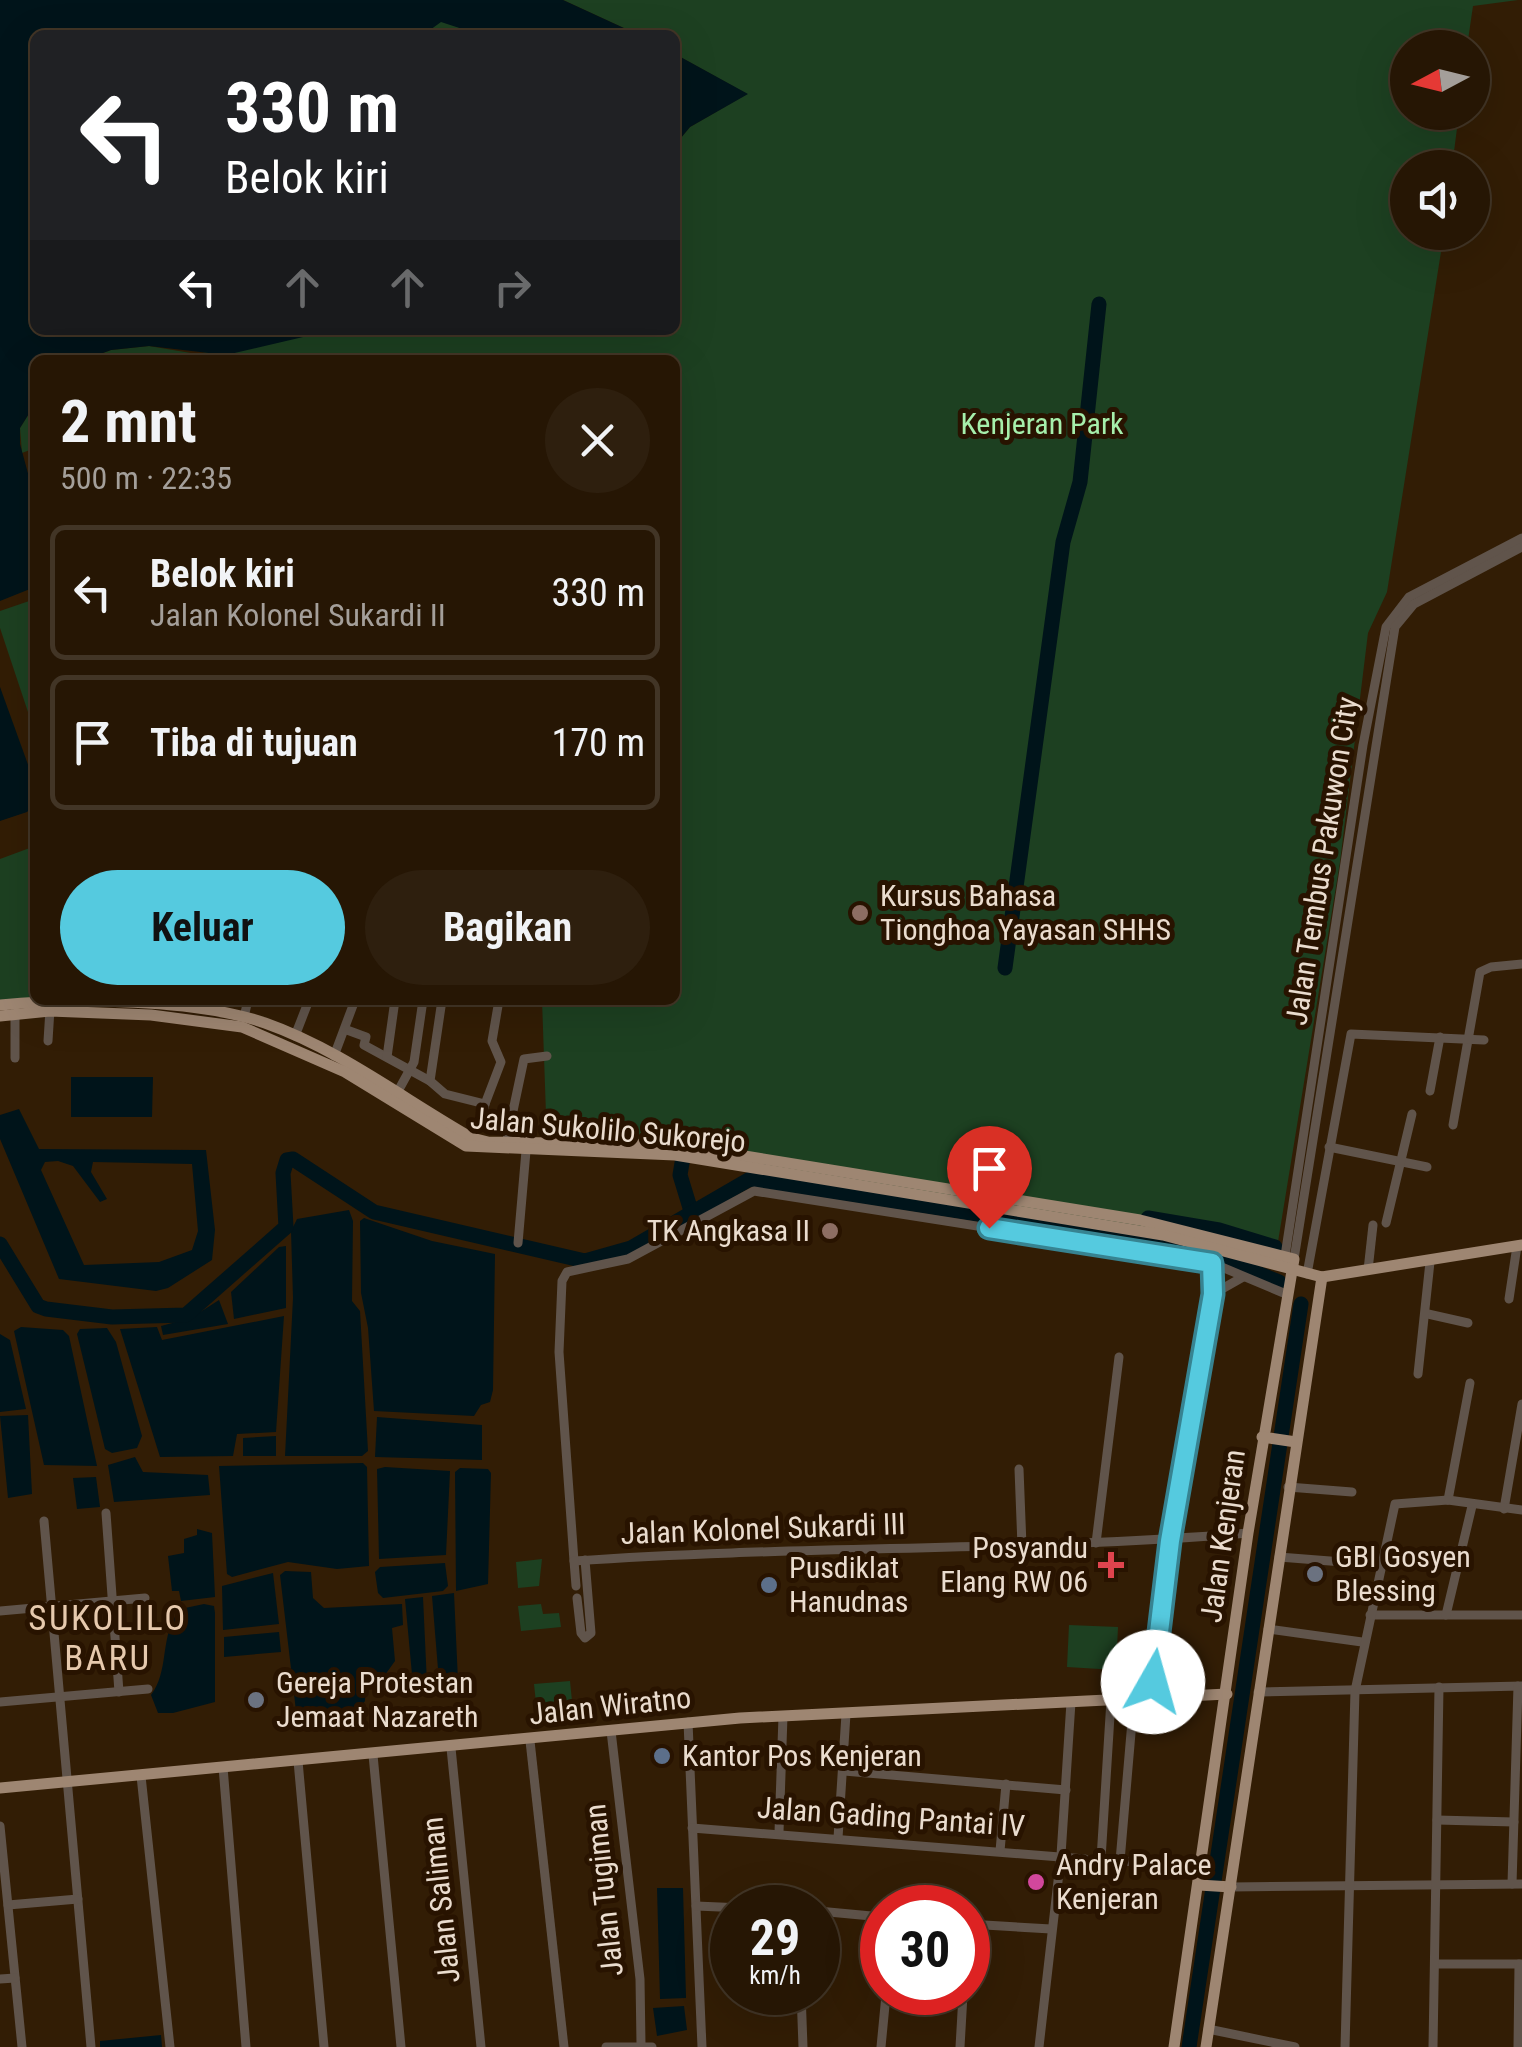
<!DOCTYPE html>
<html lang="id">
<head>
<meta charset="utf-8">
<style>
  :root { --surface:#261604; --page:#2e1f0e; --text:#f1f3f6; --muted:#a49f9a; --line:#423526; --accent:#55cadf }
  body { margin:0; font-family:"Roboto Condensed",sans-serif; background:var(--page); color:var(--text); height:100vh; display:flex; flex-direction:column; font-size:38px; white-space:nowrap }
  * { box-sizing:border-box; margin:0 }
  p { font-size:32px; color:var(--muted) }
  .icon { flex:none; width:55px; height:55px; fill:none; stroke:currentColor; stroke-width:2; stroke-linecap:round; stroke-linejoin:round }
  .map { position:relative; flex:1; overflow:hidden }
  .side { position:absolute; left:30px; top:355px; width:650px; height:650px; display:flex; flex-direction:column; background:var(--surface); border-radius:15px; box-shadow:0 10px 40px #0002,0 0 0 2px var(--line) }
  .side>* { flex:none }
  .hud { position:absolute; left:30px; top:30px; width:650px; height:305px; border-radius:15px; box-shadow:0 10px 40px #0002,0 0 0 2px var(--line); background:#202124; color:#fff; overflow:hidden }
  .needle { width:65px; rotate:263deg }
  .fabs { position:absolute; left:1390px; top:30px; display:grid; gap:20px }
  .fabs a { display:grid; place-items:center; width:100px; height:100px; border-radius:50%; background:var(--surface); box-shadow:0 10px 40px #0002,0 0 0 2px var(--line); font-size:50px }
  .speed { position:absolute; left:710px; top:1885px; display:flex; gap:20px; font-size:50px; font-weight:700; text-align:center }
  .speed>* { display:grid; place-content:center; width:130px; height:130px; border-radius:50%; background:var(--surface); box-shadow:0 10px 40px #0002,0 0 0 2px var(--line); line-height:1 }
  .speed small { font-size:25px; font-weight:400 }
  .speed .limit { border:15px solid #d22; background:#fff; color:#111 }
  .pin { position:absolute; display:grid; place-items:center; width:85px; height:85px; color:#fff; margin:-102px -42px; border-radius:50% 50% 50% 0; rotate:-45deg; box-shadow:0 0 10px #0007 }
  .pin .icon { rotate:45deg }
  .me { position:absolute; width:110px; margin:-55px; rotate:7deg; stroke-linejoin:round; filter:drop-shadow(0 0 8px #0008) }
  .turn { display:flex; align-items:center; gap:35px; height:210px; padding:0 30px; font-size:45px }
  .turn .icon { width:130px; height:130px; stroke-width:2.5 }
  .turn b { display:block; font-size:70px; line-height:85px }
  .lanes { display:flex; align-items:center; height:95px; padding:0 30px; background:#0003; justify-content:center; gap:50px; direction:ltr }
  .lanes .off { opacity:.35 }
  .round { display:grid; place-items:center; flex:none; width:105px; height:105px; border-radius:52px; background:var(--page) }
  .overview { display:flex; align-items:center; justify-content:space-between; height:170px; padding:0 30px }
  h1 { font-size:60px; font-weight:700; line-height:75px }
  .primary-button { display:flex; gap:20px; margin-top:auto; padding:20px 30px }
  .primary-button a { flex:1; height:115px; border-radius:60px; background:var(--accent); color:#111; font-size:40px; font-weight:700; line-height:115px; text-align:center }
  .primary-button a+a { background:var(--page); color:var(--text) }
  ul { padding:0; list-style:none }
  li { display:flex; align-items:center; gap:30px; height:135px; margin:0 20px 15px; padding:0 10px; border:5px solid var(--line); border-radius:15px }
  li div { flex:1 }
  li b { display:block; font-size:38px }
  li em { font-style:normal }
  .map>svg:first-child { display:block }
  .green { fill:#1d4021 }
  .water { fill:#00141a; fill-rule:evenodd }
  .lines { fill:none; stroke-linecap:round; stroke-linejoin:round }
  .river { stroke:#00141a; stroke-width:15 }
  .minor { stroke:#60544b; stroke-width:9 }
  .major { stroke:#9e8672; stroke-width:11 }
  .route-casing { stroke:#378391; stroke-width:25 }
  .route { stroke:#55cadf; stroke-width:18 }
  .education-dot { fill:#8d6e63; stroke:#281300; stroke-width:4 }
  .health-dot { fill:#e0444e; stroke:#281300; stroke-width:4 }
  .worship-dot { fill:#6b7280; stroke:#281300; stroke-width:4 }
  .service-dot { fill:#5c6f8a; stroke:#281300; stroke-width:4 }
  .hotel-dot { fill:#d1479c; stroke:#281300; stroke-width:4 }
  .labels { text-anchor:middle; stroke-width:10; stroke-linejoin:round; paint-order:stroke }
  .park-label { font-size:30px; fill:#a6efab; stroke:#281300 }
  .street-label { font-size:30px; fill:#eadcce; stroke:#281300 }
  .poi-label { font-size:30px; fill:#eadcce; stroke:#281300; text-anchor:start }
  .quarter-label { font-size:35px; letter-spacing:2.5px; fill:#e6c9ad; stroke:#281300 }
</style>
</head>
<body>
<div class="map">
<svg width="1522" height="2047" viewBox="0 0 1522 2047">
  <rect width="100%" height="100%" fill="#321d05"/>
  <!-- green -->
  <g class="green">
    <polygon points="563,0 1518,0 1473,6 1467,47 1408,48 1408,112 1459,113 1452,167 1408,168 1408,232 1444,233 1387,592 1368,633 1340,862 1276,1254 627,1142 547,1143 542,1000 675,1000 675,360 84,360 111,350 149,346 197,354 333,330 675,330 675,145 690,127 747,94 675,54 675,35 639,35"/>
    <polygon points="441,21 481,35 423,35"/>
    <polygon points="35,404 35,448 22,453 20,428"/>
    <polygon points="35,599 35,733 0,628 0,611"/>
    <polygon points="35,846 35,1000 0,1005 0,859"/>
    <polygon points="542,1559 539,1586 518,1588 516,1562"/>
    <polygon points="541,1604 543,1614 559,1613 561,1627 521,1631 518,1606"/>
    <polygon points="1069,1625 1118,1627 1116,1670 1067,1667"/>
    <polygon points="570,1681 572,1701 536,1703 534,1684"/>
  </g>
  <!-- water -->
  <g class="water">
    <polygon points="0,0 563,0 639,35 481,35 441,22 423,35 35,35 35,330 333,330 226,355 149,346 111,350 84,360 35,360 35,404 20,428 20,444 35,499 35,587 0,601"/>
    <polygon points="675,54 748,94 690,127 675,145"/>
    <polygon points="0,687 35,784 35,804 27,812 0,821"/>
    <polygon points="71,1077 153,1077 152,1117 71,1117"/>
    <path d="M 19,1109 L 39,1149 L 206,1150 L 215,1230 L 212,1260 L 168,1288 L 156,1291 L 59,1279 L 0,1139 L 0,1115 ZM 58,1161 L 73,1166 L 100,1202 L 107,1199 L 91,1172 L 93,1162 L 192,1164 L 198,1231 L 192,1250 L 159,1262 L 84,1265 L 41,1170 L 45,1162 Z"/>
    <polygon points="349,1210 353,1221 352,1301 360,1311 368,1451 362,1456 285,1456 293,1298 291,1231 297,1219"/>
    <polygon points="364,1218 432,1241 495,1254 493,1390 490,1402 481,1405 474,1416 374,1411 368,1328 361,1293 360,1221"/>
    <polygon points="286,1246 286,1308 234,1319 231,1292 279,1247"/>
    <polygon points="219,1300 228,1324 163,1335 161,1326 191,1318"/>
    <polygon points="284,1316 276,1432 237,1434 233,1456 160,1457 120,1329 157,1327 162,1340"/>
    <polygon points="21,1327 63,1330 69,1336 97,1466 44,1465 14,1331"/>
    <polygon points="107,1328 116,1342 142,1436 137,1448 112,1453 105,1449 77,1334 80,1329"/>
    <polygon points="0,1334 10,1340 26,1409 0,1412"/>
    <polygon points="28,1415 32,1494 8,1498 0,1416"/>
    <polygon points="377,1417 482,1425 482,1460 375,1457"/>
    <polygon points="276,1436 276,1456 243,1456 243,1438"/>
    <polygon points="135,1457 143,1472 208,1475 210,1495 114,1502 108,1465"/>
    <polygon points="363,1463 367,1467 369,1566 337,1569 288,1562 232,1577 227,1574 219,1466"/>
    <polygon points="385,1467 450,1471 446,1555 379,1559 377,1469"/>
    <polygon points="460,1468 488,1469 491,1473 488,1584 456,1591 455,1472"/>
    <polygon points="96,1477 100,1507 77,1509 73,1478"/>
    <polygon points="197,1529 212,1533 215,1597 181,1601 179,1591 172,1591 168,1556 184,1553 184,1539 197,1535"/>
    <polygon points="445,1563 448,1586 443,1591 383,1598 378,1593 375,1572 380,1567"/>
    <polygon points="285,1571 311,1572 313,1598 324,1608 402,1604 403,1625 392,1628 395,1661 385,1675 366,1677 365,1701 360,1708 296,1711 280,1575"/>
    <polygon points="273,1573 279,1624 223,1630 222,1586"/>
    <polygon points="454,1593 458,1681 439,1681 432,1596"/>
    <polygon points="423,1597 427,1684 413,1685 405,1599"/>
    <path d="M 204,1604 L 214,1606 L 215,1613 L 215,1702 L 173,1713 L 158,1713 L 151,1695 C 169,1671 160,1641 176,1615 L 184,1620 L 185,1608 Z"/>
    <polygon points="279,1632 281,1652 224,1657 224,1637"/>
    <polygon points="657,1888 683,1888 686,1998 660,1999"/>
    <polygon points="684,2006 687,2030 657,2036 653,2008"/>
    <polygon points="161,2035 162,2047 100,2047 100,2041"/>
  </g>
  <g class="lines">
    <!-- river -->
    <g class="river">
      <polyline points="1005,968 1063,542 1080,482 1099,304"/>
      <polyline points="685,1145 680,1175 691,1211"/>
      <polyline points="1148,1218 1219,1230 1275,1247"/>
      <polyline points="0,1244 38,1306 46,1309 112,1317 186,1315 286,1227 283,1173 287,1160 293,1159 374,1212 585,1261 631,1248 750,1179 1145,1240 1216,1256 1279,1282"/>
      <polyline points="1189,2047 1301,1304"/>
    </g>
    <!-- minor -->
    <g class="minor">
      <polyline points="442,1000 430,1081 445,1094 485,1104 483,1114 511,1124"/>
      <polyline points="15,1011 15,1058"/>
      <polyline points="244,1017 248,1000"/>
      <polyline points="347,1030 366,1037 364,1045 430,1081"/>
      <polyline points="295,1036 309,1000"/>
      <polyline points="48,1041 50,1009"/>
      <polyline points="334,1056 355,1000"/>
      <polyline points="387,1057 395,1000"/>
      <polyline points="1430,1091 1440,1037"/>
      <polyline points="397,1093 414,1062 423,1000"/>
      <polyline points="485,1104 501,1062 492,1041 499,1000"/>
      <polyline points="1453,1125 1480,972 1491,967 1522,964"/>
      <polyline points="506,1144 524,1059 547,1056"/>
      <polyline points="1329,1147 1427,1167"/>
      <polyline points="1386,1223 1412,1114"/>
      <polyline points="518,1243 526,1151"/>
      <polyline points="1285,1256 1363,745 1386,627 1409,597 1522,538"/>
      <polyline points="1294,1259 1395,627 1414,604 1522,547"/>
      <polyline points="1368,1270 1373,1225"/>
      <polyline points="1307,1274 1351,1034 1484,1040"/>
      <polyline points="1213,1294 1243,1277"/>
      <polyline points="1509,1299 1517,1246"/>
      <polyline points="1428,1314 1468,1323"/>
      <polyline points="1418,1374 1430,1262"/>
      <polyline points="1019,1469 1022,1546"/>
      <polyline points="1288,1487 1352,1492"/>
      <polyline points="1448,1500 1470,1383"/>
      <polyline points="1504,1509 1522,1404"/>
      <polyline points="106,1513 119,1692"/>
      <polyline points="44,1521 91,2047"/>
      <path d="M 1248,1533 C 1023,1552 798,1545 574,1561 L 559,1352 L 562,1281 L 567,1272 L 628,1259 L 754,1191 L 1212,1263 L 1286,1294"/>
      <polyline points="1096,1543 1119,1357"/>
      <polyline points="1279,1557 1381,1565"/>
      <polyline points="574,1561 576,1586"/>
      <polyline points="577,1598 581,1633 585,1638 591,1633 585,1560"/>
      <polyline points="0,1611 145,1598"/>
      <polyline points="1370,1615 1522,1615"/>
      <polyline points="1446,1615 1472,1506"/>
      <polyline points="1268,1629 1362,1642"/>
      <polyline points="1258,1692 1522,1686"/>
      <polyline points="1152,1697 1170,1541 1213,1294 1212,1263"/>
      <polyline points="1111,1700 1101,1859 1201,1868"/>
      <polyline points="0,1702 148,1689"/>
      <polyline points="688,1722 702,2047"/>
      <polyline points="611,1731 640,1979 641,2044"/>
      <polyline points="530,1741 564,2047"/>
      <polyline points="451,1748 481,2047"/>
      <polyline points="373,1755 401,2047"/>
      <polyline points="298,1761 324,2047"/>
      <polyline points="223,1767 246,2047"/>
      <polyline points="844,1771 1066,1790"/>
      <polyline points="141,1776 170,2047"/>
      <polyline points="1437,1820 1514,1822"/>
      <polyline points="0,1826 22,2047"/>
      <polyline points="692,1828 1085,1859"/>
      <polyline points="779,1832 783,1716"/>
      <polyline points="838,1838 846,1714"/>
      <polyline points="1000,1851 1006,1784"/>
      <polyline points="1120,1861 1134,1698"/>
      <polyline points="1512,1884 1518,1686"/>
      <polyline points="1231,1887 1522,1884"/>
      <polyline points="8,1905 78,1899"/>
      <polyline points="696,1906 743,1908"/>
      <polyline points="818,1911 882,1917"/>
      <polyline points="968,1924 1051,1929"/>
      <polyline points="1437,1964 1522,1964"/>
      <polyline points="0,1979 15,1978"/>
      <polyline points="801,1992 803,2047"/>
      <polyline points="1208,2029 1295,2047"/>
      <polyline points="606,2047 652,2047"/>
      <polyline points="881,2047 886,1995 963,1997"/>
      <polyline points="960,2047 963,1995"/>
      <polyline points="1039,2047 1061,1855 1071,1702"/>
      <polyline points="1345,2047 1355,1691 1395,1504 1448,1500 1522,1510"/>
      <polyline points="1433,2047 1439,1687"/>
      <polyline points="1518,2047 1519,1964"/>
    </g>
    <!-- major -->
    <g class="major">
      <path d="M 0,1005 C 73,998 196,999 265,1023 C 339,1049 405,1100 472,1138 L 488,1142 L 677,1145 L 1140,1220 L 1294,1259 L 1248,1533 L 1174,2047"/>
      <polyline points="0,1016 50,1011 151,1015 242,1027 345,1072 466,1146 675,1155 1163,1235 1322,1277 1522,1245"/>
      <polyline points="1262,1437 1296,1442"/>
      <polyline points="0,1788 740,1718 1227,1694"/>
      <polyline points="1199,1885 1231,1887"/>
      <polyline points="1206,2047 1322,1277"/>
    </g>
  </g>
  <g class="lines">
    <defs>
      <polyline id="route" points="989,1228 1212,1263 1213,1294 1170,1541 1153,1682"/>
    </defs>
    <!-- route casing -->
    <use href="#route" class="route-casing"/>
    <!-- route -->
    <use href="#route" class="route"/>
  </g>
  <!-- markers -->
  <g class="education-dot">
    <circle cx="860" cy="913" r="10"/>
    <circle cx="830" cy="1231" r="10"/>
  </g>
  <path class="health-dot" d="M1106 1550h10v10h10v10h-10v10h-10v-10h-10v-10h10z"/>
  <g class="worship-dot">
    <circle cx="1315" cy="1574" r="10"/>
    <circle cx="256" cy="1700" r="10"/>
  </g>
  <g class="service-dot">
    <circle cx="769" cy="1585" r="10"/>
    <circle cx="662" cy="1756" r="10"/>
  </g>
  <circle class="hotel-dot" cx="1036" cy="1882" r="10"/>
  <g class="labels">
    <!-- park labels -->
    <g class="park-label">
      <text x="1042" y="434">Kenjeran Park</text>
    </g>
    <!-- street labels -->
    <g class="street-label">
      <text transform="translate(1322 861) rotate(-81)" y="10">Jalan Tembus Pakuwon City</text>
      <text transform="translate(608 1130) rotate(5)" y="10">Jalan Sukolilo Sukorejo</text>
      <text transform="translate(763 1529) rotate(-2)" y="10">Jalan Kolonel Sukardi III</text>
      <text transform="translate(1223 1536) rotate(-82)" y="10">Jalan Kenjeran</text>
      <text transform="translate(610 1706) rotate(-6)" y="10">Jalan Wiratno</text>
      <text transform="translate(891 1817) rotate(4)" y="10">Jalan Gading Pantai IV</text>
      <text transform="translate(604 1890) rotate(-96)" y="10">Jalan Tugiman</text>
      <text transform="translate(441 1900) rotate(-96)" y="10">Jalan Saliman</text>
    </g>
    <!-- poi labels -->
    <g class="poi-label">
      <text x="880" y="906">Kursus Bahasa<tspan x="880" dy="34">Tionghoa Yayasan SHHS</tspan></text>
      <text x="810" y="1241" text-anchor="end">TK Angkasa II</text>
      <text x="1088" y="1558" text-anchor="end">Posyandu<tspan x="1088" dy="34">Elang RW 06</tspan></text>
      <text x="1335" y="1567">GBI Gosyen<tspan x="1335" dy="34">Blessing</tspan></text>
      <text x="789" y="1578">Pusdiklat<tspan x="789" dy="34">Hanudnas</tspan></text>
      <text x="276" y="1693">Gereja Protestan<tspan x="276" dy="34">Jemaat Nazareth</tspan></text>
      <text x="682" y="1766">Kantor Pos Kenjeran</text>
      <text x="1056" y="1875">Andry Palace<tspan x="1056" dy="34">Kenjeran</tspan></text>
    </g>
    <!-- quarter labels -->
    <g class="quarter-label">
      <text x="108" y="1630">SUKOLILO<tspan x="108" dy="40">BARU</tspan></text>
    </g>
  </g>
</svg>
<div class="fabs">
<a><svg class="needle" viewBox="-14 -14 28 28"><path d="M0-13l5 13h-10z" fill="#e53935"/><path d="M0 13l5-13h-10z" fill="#a49f9a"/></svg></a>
<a><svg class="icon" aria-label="sound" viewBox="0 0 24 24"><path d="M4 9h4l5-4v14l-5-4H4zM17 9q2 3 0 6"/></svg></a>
</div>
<div class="speed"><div>29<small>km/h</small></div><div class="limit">30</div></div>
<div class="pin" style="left:989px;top:1228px;background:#d93025"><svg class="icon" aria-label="arrive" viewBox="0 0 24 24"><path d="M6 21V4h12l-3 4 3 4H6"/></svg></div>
<svg class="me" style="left:1153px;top:1682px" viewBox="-20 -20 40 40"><circle r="19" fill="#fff"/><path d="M0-13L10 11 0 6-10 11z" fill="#55cadf"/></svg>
<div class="hud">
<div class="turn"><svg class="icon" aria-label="left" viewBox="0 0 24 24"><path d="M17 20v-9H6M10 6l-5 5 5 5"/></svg><div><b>330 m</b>Belok kiri</div></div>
<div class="lanes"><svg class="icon" aria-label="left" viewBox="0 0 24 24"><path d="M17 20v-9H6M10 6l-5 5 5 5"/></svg><svg class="icon off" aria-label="ahead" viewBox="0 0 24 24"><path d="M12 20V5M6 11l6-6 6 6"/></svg><svg class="icon off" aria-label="ahead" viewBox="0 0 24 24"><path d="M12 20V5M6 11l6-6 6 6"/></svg><svg class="icon off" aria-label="right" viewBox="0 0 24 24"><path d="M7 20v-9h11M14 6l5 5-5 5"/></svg></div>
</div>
<section class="side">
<div class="overview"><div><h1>2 mnt</h1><p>500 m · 22:35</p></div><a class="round"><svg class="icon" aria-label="close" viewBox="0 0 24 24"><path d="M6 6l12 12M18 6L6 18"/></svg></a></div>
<ul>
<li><svg class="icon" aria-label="left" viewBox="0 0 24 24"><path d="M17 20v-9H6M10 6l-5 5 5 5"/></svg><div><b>Belok kiri</b><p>Jalan Kolonel Sukardi II</p></div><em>330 m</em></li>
<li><svg class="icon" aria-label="arrive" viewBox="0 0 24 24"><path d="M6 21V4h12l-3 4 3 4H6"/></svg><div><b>Tiba di tujuan</b></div><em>170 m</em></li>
</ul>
<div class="primary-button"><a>Keluar</a><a>Bagikan</a></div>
</section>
</div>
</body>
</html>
